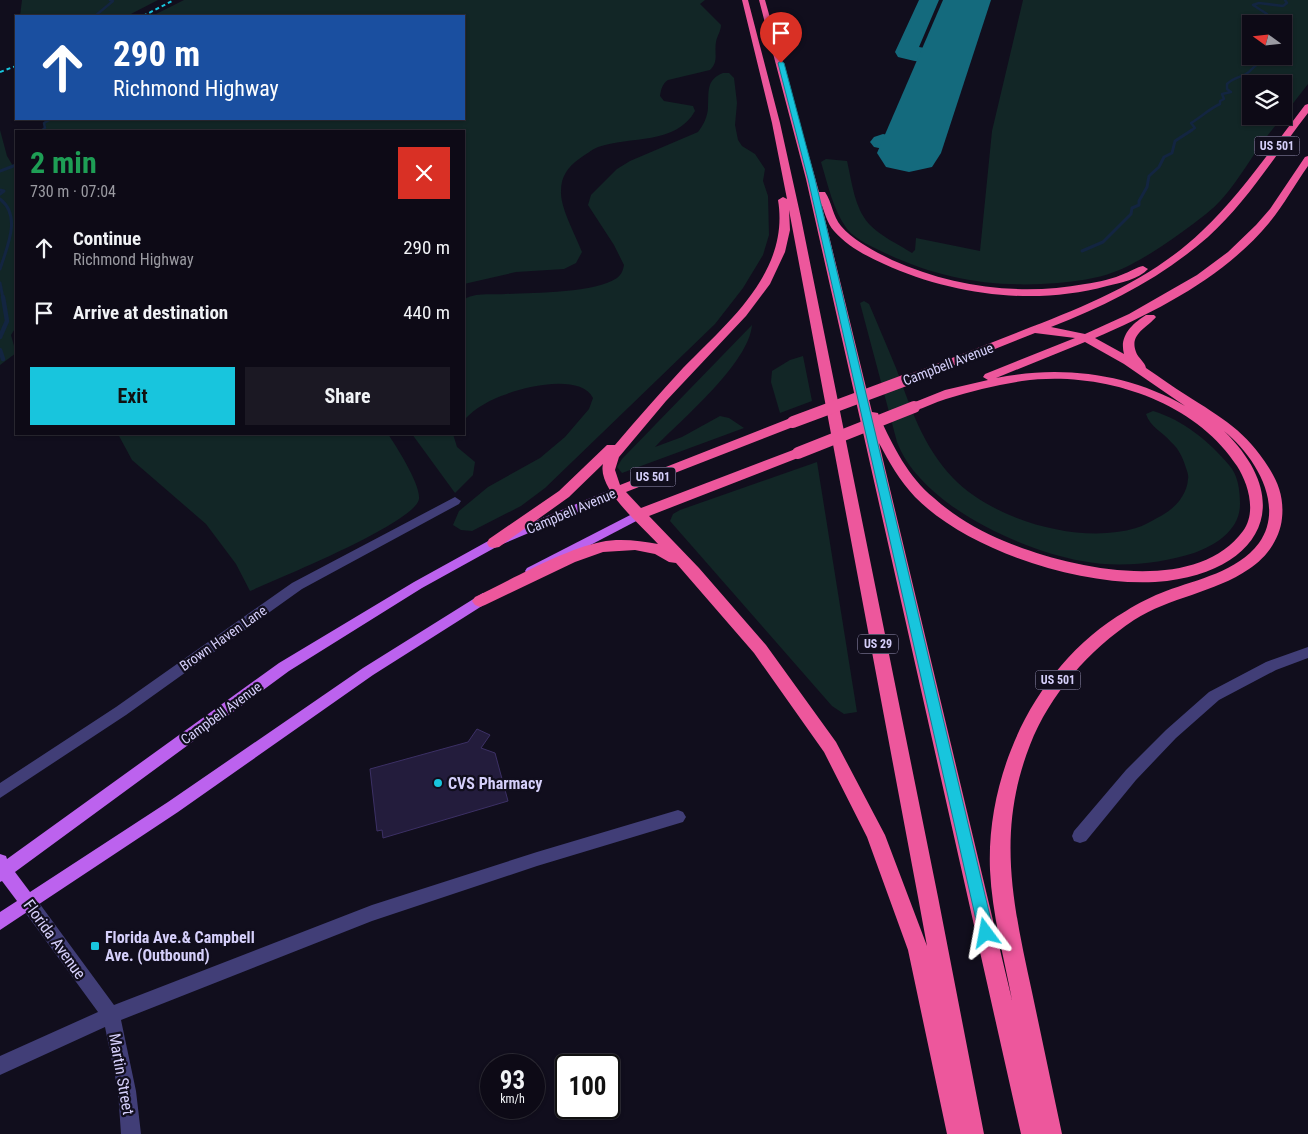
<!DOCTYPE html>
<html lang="en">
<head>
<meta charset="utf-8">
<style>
  :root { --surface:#0d0a16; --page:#1b1823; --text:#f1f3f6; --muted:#9a9aa1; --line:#2d2b35; --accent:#18c5dd }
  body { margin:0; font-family:"Roboto Condensed",sans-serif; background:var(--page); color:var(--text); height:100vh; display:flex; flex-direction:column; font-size:19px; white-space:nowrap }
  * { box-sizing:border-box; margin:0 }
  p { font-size:16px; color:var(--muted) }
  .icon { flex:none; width:28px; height:28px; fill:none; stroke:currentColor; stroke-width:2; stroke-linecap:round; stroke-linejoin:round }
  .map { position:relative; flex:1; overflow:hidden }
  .drawer { position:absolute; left:15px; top:130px; width:450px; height:305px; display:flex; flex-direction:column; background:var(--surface); border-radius:0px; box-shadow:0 1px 4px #0004,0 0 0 1px var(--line) }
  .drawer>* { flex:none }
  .top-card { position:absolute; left:15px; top:15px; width:450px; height:105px; border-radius:0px; box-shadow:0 1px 4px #0004,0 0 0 1px var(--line); background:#1a4fa0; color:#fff; overflow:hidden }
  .needle { width:32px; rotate:285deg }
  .tools { position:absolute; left:1242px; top:15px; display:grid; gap:10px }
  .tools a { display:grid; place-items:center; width:50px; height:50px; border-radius:0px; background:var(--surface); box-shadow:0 1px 4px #0004,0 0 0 1px var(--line); font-size:25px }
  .speed { position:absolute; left:480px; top:1054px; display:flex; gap:10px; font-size:25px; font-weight:700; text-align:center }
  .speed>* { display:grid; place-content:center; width:65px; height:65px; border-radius:50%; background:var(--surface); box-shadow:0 1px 4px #0004,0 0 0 1px var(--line); line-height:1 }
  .speed small { font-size:12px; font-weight:400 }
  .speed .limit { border:2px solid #111; border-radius:8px; background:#fff; color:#111 }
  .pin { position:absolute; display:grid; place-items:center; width:42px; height:42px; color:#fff; margin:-51px -21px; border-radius:50% 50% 50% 0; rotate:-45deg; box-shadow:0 0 5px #0007 }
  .pin .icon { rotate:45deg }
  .me { position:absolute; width:55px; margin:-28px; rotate:347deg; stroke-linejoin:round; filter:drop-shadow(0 0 4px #0008) }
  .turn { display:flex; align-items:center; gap:18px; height:105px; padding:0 15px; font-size:22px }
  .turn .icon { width:65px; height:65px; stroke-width:2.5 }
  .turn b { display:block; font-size:35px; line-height:42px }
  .round { display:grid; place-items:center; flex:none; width:52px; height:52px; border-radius:0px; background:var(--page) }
  .overview { display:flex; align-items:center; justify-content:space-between; height:85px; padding:0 15px }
  h1 { font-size:30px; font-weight:700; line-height:38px; color:#1e9e55 }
  .primary-button { display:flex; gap:10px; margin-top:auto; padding:10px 15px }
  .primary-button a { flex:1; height:58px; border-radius:0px; background:var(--accent); color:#111; font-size:20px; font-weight:700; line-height:58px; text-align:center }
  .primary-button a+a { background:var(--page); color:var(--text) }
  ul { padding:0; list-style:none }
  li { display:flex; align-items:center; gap:15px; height:65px; padding:0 15px }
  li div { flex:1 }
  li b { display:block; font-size:19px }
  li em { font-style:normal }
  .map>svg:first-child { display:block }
  .green { fill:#122626; fill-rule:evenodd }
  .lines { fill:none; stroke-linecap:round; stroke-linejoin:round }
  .stream-far2 { stroke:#132541; stroke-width:2.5 }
  .stream-far1 { stroke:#132541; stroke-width:3 }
  .stream { stroke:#132541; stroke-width:4.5 }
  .taxiway { fill:#146a7d; fill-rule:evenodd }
  .runway { fill:#146a7d; fill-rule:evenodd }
  .building { fill:#231c3c; stroke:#3c3065 }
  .minor { fill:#413e77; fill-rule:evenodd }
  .major { fill:#bc62ee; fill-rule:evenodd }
  .highway { fill:#ed579c; fill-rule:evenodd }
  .rail { stroke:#18c5dd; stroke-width:2; stroke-dasharray:4 3; stroke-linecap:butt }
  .highway-bridge { stroke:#ed579c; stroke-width:12 }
  .route { fill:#18c5dd; stroke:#108090 }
  .poi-dot { fill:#18c5dd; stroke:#110e1d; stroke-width:2 }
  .labels { text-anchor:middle; stroke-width:4.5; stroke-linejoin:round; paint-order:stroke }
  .shield { fill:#110e1d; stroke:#9a95b8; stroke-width:1 }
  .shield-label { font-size:12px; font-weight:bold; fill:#d5cffa }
  .street-label { font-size:14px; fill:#d5cffa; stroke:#110e1d }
  .near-poi-label { font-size:16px; font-weight:bold; fill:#d5cffa; stroke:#110e1d; text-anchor:start }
  .near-street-label { font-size:16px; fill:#d5cffa; stroke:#110e1d }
</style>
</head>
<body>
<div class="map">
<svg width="1308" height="1134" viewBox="0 0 1308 1134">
  <rect width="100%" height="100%" fill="#110e1d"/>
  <!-- green -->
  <g class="green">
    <polygon points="22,0 158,0 127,16 20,16"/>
    <path d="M 184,0 L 705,0 L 700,4 L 721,25 C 721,31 717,36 716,42 C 714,53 719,61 710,70 L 668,80 C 662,84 661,90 660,96 L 664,101 L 693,106 L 695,111 C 676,145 630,136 598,147 C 591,150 585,155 579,159 C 568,167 561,176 561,191 C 560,208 576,236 582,252 L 576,263 L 564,269 L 516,272 L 464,284 L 464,131 L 49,131 L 46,129 L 44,119 L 464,119 L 464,16 L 152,16 Z"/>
    <path d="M 1023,0 L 1308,0 L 1308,84 L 1284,115 L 1284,84 L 1251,84 L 1251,116 L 1283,116 C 1275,126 1267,136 1260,146 C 1243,170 1229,196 1206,214 C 1182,233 1142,262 1114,272 C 1096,279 1076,281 1058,283 C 996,288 942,280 885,253 C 873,247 856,240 847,229 C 833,210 828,185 821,162 L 826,159 L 847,161 C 852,182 854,207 869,224 C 880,236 898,244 912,253 L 915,250 L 916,238 L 980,251 L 992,131 ZM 1251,24 L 1284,24 L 1284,56 L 1251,56 Z"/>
    <path d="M 723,73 L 729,73 L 734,78 L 737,103 L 735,125 L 738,140 L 742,146 L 755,154 L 765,169 L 763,181 L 768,196 L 769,235 L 763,255 L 743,288 L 715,324 L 545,488 L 521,506 L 472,531 L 461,530 L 453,525 L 459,511 L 488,487 L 540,458 L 565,437 L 589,409 L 593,398 C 581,374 527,386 507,394 C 491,399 475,408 464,420 L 464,299 C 477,292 491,295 506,294 C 532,293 596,293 617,278 C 622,274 623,270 624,265 L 614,245 L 588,205 L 591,195 L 617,169 L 630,161 L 698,132 C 703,126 708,116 708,107 C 709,91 706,80 723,73 Z"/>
    <polygon points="0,130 7,156 16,171 16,327 11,335 16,353 0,365"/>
    <path d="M 864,301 L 869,304 C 878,325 887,346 896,368 C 911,408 922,445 953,478 C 993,520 1080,545 1136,528 C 1143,526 1150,522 1157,518 C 1172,511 1187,497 1188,479 C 1189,476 1187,471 1186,468 C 1183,458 1179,449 1171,442 C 1163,432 1150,427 1146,414 L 1153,411 C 1183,420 1209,441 1229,465 C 1238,475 1240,490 1240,504 C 1240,530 1216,545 1194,553 C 1160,564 1117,568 1082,561 C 1020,550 920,504 897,442 L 860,303 Z"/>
    <path d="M 752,325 C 749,363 681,420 655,447 L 682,437 L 720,416 L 729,418 L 744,428 L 622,473 L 617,467 L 622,459 Z"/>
    <polygon points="803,356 812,401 780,413 771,382 772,371 790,360"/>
    <path d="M 118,434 L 388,434 C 396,446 421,485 419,499 C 415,523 277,579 250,591 L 236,564 L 206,524 L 132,460 Z"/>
    <polygon points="412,434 453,434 457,447 475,462 473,475 455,493"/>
    <polygon points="817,462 857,712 844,714 832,706 670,521 673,514 680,510"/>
  </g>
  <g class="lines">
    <!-- stream-far2 -->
    <g class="stream-far2">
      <polyline points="95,16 113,1 110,0"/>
      <polyline points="1276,24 1278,21 1268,17 1267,14 1253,5 1259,3 1283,6 1287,3 1285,0"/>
      <polyline points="41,131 45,128 44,123 51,119"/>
      <path d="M 1190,131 L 1195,128 L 1191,123 C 1201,117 1209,109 1220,104 L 1220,101 L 1224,99 L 1222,94 L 1231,92 L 1227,89 L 1227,84 C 1233,78 1238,78 1246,74 C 1252,71 1254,64 1262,62 L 1261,56"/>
    </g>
    <!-- stream-far1 -->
    <g class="stream-far1">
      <polyline points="0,171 16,165"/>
      <polyline points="0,190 4,191 0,194"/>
      <path d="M 0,199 C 22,216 7,247 0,269"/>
      <polyline points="1082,251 1103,242 1131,214 1132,208 1139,205 1139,201 1147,187 1149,176 1159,167 1164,157 1172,153 1175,141 1192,130"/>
      <polyline points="0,283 3,298"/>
    </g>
    <!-- stream -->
    <g class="stream">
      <polyline points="0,337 7,321 3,297"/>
      <polyline points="0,350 3,359"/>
    </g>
    <!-- taxiway -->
    <g class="taxiway">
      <path d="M 919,0 L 939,0 L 919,47 L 953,53 L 956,58 L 953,63 C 937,67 915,61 898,57 L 895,52 Z"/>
      <polygon points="883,134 921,142 925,147 921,152 912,155 874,147 870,142 874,137"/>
    </g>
    <!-- runway -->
    <polygon class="runway" points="943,0 991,0 941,153 932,167 909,172 886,167 877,153"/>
  </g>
  <!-- building -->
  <polygon class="building" points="477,729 490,735 481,748 495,753 508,801 383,838 382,830 377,831 370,769 468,742"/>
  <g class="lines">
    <!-- minor -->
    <g class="minor">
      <polygon points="455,497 461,501 459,504 302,589 126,715 0,798 0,783 116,707 292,583"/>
      <polygon points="1308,647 1308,658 1276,670 1219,700 1176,738 1136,780 1086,841 1080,843 1074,841 1072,836 1074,831 1126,770 1166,730 1209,692 1266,662"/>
      <polygon points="678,810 683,812 686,817 683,822 537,866 372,921 121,1020 136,1091 141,1134 121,1134 118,1091 105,1027 0,1075 0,1056 98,1012 22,908 20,902 22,896 28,894 34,896 114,1005 372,905 537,852"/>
    </g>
    <!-- major -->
    <g class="major">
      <polygon points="617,487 621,488 623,491 621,494 498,546 422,588 289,671 15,872 30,892 168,802 363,668 483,593 493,593 494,596 493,599 373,675 178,812 0,930 0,912 17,901 2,881 0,882 0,854 6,856 7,859 279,663 414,582 490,540"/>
      <polygon points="640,510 646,514 644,517 535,574 527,574 525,571 527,568"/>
    </g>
    <!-- highway -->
    <g class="highway">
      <path d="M 742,0 L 748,0 L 780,123 L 801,218 L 938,897 L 984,1134 L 947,1134 L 908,950 L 867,837 L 824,752 L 754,653 L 676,563 L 669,562 L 655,554 L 635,550 L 603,552 L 575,562 L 485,605 L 480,607 L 475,605 L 472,601 L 475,597 C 511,580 562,550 601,542 C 620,538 640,541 658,544 C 642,526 597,489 603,464 L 569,497 L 499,547 L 494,548 L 489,547 L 487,543 L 489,539 L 559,491 L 607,445 L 615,445 C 638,418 660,393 683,368 C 728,322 790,272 778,200 L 783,197 L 787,199 L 772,123 ZM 789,210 L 918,897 L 927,946 L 885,835 L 836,742 L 766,645 L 699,568 L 649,516 L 803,456 L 805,453 L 803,450 L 793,450 L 641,508 L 626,492 L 798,425 L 799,422 L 793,418 L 788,419 L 620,485 L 615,470 L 619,457 L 666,401 L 746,316 L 770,284 L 785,252 L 790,230 Z"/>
      <path d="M 759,0 L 765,0 L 819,192 L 825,192 C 832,202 833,217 841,226 C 854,241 874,251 892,260 C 952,287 1020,296 1085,284 C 1099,282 1113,279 1126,273 C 1131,271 1137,267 1143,266 L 1148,269 C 1139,279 1120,283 1107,286 C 1034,306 952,295 884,264 C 866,256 847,246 834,231 C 827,223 825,213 821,203 L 872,412 L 878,413 L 879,416 C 893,446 908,477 934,498 C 954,516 979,531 1004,541 C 1067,568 1195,597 1243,531 C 1257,512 1248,483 1237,466 C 1194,399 1098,370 1022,381 C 997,385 971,391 946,399 C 935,402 925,408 914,411 L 908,407 L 910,404 L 945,390 L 988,380 L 983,377 L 985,374 L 1075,338 L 1035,333 L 910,383 L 906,384 L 900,380 L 902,377 C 942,362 982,346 1021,331 C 1086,306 1151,280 1202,231 C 1241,194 1272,148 1305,105 L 1308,104 L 1308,113 C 1276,154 1247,202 1208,237 C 1161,278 1108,305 1051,327 L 1085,334 L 1129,314 L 1197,275 L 1228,252 L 1256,225 L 1270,209 L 1305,157 L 1308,156 L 1308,166 C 1295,184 1284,205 1269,223 C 1225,276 1158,311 1095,338 L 1124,354 C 1119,336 1132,324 1146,315 L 1154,315 L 1156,317 C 1147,328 1129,334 1136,352 C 1138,358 1145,362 1146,368 C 1160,377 1173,387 1186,395 C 1222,418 1246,431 1269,468 C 1279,484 1284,499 1282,518 C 1280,539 1266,558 1249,569 C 1214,593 1170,597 1134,620 C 1089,650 1050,694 1030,745 C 996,832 1013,904 1032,992 C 1042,1039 1052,1087 1062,1134 L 1021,1134 L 806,179 ZM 1085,342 L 1124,364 L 1185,406 C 1128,373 1060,365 996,378 ZM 1224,431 C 1254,455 1286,505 1259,543 C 1237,572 1198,579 1166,591 C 1153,596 1138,603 1126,611 C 1038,662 986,770 990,870 C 992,914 1004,957 1012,1000 L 879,443 C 889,462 900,481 915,497 C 970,553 1090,590 1167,581 C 1261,569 1297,502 1224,431 Z"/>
    </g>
    <!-- rail -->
    <g class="rail">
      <polyline points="143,16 174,0"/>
      <polyline points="0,72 16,66"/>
    </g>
    <!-- highway-bridge -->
    <g class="highway-bridge">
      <polyline points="793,422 906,380"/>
      <polyline points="798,453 914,407"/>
    </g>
  </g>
  <!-- route -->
  <polygon class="route" points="781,61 784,63 815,179 994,933 992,939 986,941 981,939 979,933 808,179 778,63"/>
  <!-- markers -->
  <g class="poi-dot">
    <circle cx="438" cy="783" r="5"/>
    <rect x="90" y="941" width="10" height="10" rx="2.5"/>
  </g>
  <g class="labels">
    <!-- shield labels -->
    <g class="shield">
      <rect x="1254.5" y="136.5" width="45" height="19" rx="4"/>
      <rect x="630.5" y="467.5" width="45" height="19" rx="4"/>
      <rect x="858" y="634.5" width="40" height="19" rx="4"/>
      <rect x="1035.5" y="670.5" width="45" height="19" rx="4"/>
    </g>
    <g class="shield-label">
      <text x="1277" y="150">US 501</text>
      <text x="653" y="481">US 501</text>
      <text x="878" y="648">US 29</text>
      <text x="1058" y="684">US 501</text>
    </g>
    <!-- street labels -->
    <g class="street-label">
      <text transform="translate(948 364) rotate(-21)" y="5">Campbell Avenue</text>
      <text transform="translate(571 511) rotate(-23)" y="5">Campbell Avenue</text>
      <text transform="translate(223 638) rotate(-35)" y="5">Brown Haven Lane</text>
      <text transform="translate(221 713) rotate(-36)" y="5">Campbell Avenue</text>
    </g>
    <!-- near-poi labels -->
    <g class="near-poi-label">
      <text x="448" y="789">CVS Pharmacy</text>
      <text x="105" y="943">Florida Ave.&amp; Campbell<tspan x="105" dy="18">Ave. (Outbound)</tspan></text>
    </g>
    <!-- near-street labels -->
    <g class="near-street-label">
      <text transform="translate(55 939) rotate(54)" y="6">Florida Avenue</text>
      <text transform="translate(122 1074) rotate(80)" y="6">Martin Street</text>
    </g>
  </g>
</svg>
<div class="tools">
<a><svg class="needle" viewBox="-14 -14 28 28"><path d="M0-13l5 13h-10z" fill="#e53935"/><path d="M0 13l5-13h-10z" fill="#9a9aa1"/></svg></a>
<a><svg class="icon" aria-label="layers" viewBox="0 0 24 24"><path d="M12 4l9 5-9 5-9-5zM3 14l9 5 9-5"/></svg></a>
</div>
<div class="speed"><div>93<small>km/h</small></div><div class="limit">100</div></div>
<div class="pin" style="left:781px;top:63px;background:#d93025"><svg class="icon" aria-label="arrive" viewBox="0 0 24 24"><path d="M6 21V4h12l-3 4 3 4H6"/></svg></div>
<svg class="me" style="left:986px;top:933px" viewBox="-20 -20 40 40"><path d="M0-17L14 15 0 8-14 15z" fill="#18c5dd" stroke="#fff" stroke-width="4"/></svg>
<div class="top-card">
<div class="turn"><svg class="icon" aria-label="ahead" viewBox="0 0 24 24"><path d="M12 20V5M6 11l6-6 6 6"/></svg><div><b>290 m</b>Richmond Highway</div></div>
</div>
<section class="drawer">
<div class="overview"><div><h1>2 min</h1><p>730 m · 07:04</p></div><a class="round" style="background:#d93025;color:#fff"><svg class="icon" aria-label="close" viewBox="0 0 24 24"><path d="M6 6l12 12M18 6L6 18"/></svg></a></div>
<ul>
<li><svg class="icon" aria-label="ahead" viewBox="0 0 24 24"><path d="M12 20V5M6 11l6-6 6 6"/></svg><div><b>Continue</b><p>Richmond Highway</p></div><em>290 m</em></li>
<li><svg class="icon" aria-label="arrive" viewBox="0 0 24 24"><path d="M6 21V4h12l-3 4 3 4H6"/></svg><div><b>Arrive at destination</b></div><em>440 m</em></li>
</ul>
<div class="primary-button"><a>Exit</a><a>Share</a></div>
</section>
</div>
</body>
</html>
